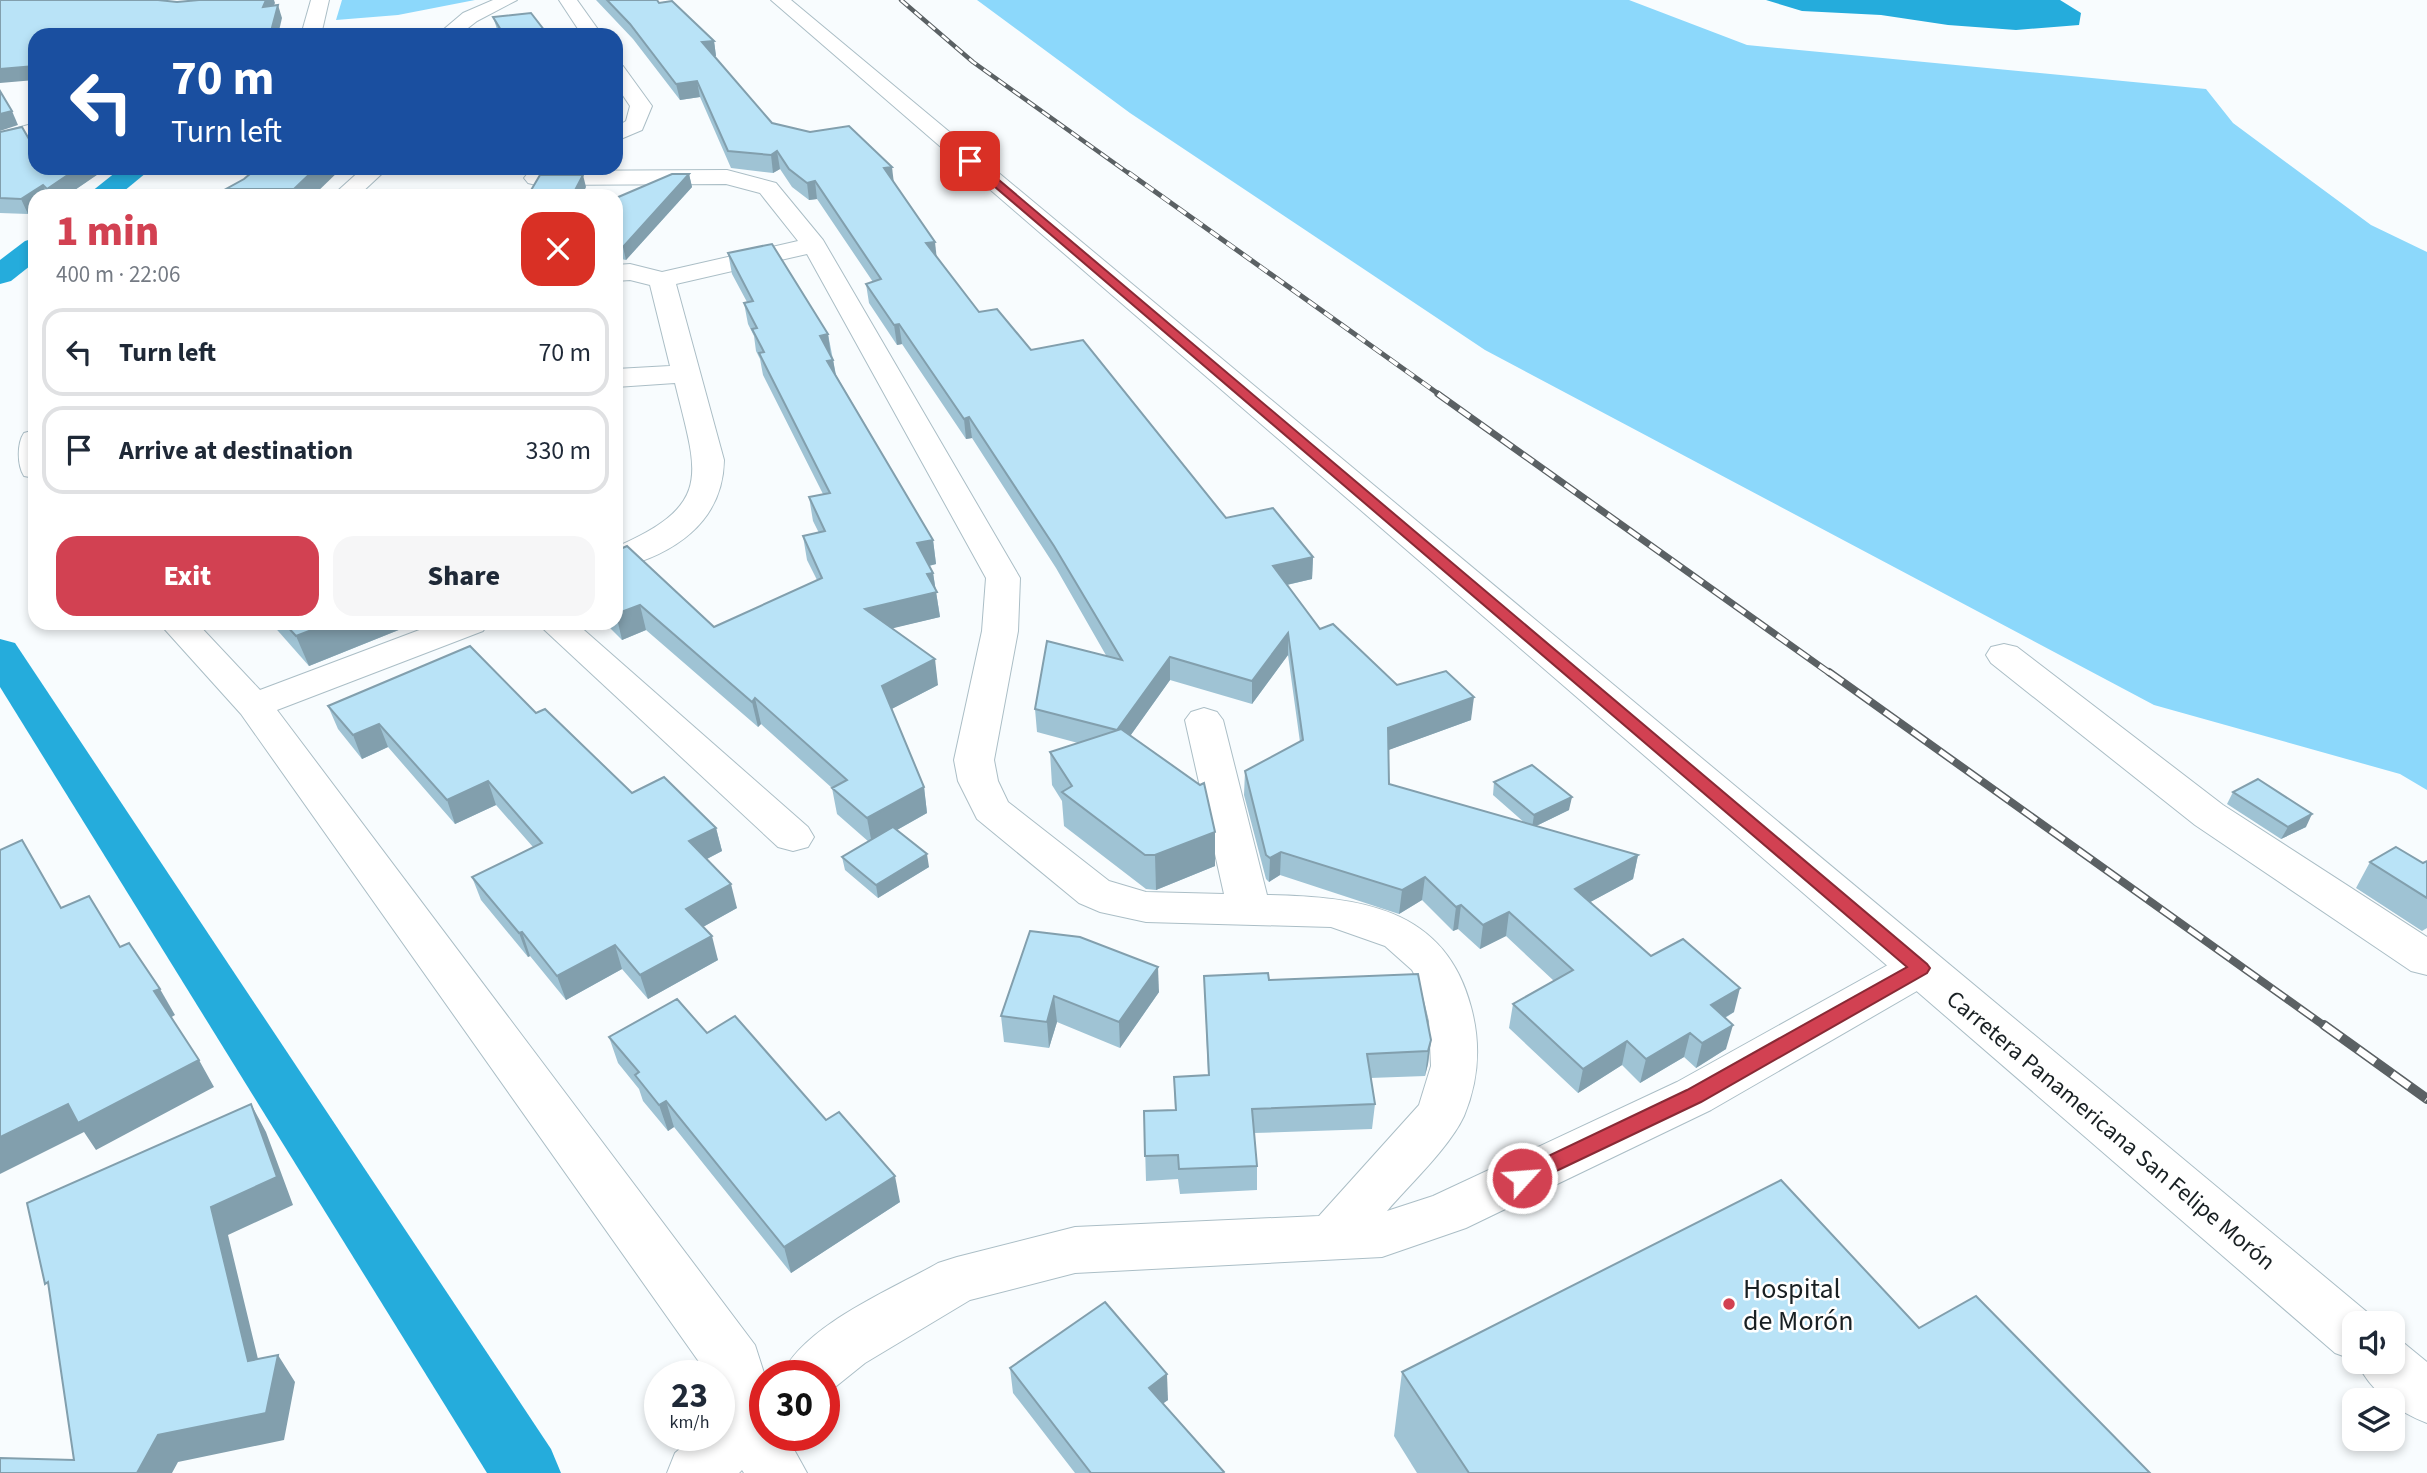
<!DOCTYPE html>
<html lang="en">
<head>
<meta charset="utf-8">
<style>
  :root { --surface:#fff; --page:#f6f6f7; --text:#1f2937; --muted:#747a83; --line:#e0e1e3; --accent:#d24152 }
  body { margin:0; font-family:"Source Sans 3",sans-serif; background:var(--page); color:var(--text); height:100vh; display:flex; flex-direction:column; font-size:26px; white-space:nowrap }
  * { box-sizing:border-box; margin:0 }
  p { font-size:23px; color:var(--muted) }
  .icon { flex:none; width:38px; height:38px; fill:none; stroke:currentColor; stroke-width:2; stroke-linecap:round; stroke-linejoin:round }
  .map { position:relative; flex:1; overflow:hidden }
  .drawer { position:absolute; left:28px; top:189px; width:595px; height:441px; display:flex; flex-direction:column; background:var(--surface); border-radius:21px; box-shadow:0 4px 10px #0003 }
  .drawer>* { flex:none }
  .hud { position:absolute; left:28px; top:28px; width:595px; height:147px; border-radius:21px; box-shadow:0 4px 10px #0003; background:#1a4fa0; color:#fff; overflow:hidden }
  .controls { position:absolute; left:2342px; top:1311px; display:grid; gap:14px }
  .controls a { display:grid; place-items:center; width:63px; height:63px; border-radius:14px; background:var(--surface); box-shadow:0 4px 10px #0003; font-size:35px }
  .speed { position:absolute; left:644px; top:1360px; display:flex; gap:14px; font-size:35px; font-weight:700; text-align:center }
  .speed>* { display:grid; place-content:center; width:91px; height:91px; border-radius:50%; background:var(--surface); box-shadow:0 4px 10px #0003; line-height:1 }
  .speed small { font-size:18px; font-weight:400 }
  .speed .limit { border:10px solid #d22; background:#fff; color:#111 }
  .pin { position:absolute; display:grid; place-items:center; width:60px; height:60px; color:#fff; margin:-30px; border-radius:14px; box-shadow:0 4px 10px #0006 }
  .me { position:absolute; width:77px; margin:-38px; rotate:64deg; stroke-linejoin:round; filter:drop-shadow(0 0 5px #0008) }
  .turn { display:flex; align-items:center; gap:24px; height:147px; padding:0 28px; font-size:32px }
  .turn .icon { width:91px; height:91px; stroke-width:2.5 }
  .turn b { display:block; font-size:49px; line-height:60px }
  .round { display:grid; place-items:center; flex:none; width:74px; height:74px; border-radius:21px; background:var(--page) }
  .summary { display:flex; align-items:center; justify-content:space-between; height:119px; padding:0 28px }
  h1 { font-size:42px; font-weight:800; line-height:52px; color:var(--accent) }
  .button { display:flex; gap:14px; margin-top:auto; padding:14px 28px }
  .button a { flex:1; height:80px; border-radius:21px; background:var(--accent); color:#fff; font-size:28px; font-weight:800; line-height:80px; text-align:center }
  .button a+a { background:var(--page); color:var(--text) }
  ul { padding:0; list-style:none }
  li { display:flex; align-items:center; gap:21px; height:88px; margin:0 14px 10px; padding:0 14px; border:4px solid var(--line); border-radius:21px }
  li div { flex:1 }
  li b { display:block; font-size:26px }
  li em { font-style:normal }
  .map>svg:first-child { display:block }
  .green { fill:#8cd8fb }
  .water { fill:#25acdc }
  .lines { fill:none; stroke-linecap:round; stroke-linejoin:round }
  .canal { fill:#25acdc; fill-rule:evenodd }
  .street-casing { stroke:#abbec6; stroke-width:2 }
  .primary-casing { stroke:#abbec6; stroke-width:2 }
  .street { fill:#fff; fill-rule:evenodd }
  .primary { fill:#fff; fill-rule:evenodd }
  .rail-far4-casing { stroke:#5b6164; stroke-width:4.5 }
  .rail-far3-casing { stroke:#5b6164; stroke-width:5 }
  .rail-far2-casing { stroke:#5b6164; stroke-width:7 }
  .rail-far1-casing { stroke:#5b6164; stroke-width:8 }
  .rail-casing { stroke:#5b6164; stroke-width:10 }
  .rail-far4 { stroke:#fff; stroke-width:2.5; stroke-dasharray:9; stroke-linecap:butt }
  .rail-far3 { stroke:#fff; stroke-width:3.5; stroke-dasharray:10; stroke-linecap:butt }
  .rail-far2 { stroke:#fff; stroke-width:4.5; stroke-dasharray:13; stroke-linecap:butt }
  .rail-far1 { stroke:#fff; stroke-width:5; stroke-dasharray:17; stroke-linecap:butt }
  .rail { stroke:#fff; stroke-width:7; stroke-dasharray:21; stroke-linecap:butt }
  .wall { fill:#9fc3d4 }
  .shaded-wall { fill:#829fad }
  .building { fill:#b9e3f7; stroke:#829fad; stroke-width:2 }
  .route { fill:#d24152; stroke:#882a35; stroke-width:2 }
  .poi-dot { fill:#d24152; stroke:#fff; stroke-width:2.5 }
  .labels { text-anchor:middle; stroke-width:5; stroke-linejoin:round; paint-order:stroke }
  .street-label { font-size:24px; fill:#192023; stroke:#fff }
  .near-poi-label { font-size:28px; fill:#192023; stroke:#fff; text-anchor:start }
</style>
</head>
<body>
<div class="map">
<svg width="2427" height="1473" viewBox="0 0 2427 1473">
  <rect width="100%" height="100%" fill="#f8fcfe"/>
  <!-- green -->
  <g class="green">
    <polygon points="342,0 475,0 398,15 336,20"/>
    <polygon points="977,0 1629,0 1747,45 2206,89 2233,123 2371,225 2427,252 2427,790 2400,774 2154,705 1485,350 1130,113"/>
  </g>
  <!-- water -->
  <polygon class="water" points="1766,0 2060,0 2081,13 2079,25 2016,30 1948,25 1881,15 1802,11"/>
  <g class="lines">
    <!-- canal -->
    <g class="canal">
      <polygon points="121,168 152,168 118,196 86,196"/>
      <polygon points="35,238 35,262 11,281 0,284 0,260 25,241"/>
      <polygon points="0,639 15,643 21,652 551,1449 561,1473 487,1473 0,687"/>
    </g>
    <defs>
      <g id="street">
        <polygon points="311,0 329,0 321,35 301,35"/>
        <polygon points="493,0 517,0 477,21 459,35 437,35 463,13"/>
        <polygon points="559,0 577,0 602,35 582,35"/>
        <polygon points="616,64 623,66 652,106 642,130 616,141 616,127 626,121 630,106 616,85"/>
        <polygon points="35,123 35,137 0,147 0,133"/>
        <polygon points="363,168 388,168 358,196 332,196"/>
        <path d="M 727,170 L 776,183 L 823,240 L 1020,578 L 1018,631 L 994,760 L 998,781 L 1008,802 L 1109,881 L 1146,892 L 1224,894 L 1185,720 L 1191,712 L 1204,708 L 1217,712 L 1223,720 L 1267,895 C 1357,897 1445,906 1471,1007 C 1481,1044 1479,1080 1464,1116 C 1449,1148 1410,1184 1387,1211 L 1433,1196 L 1677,1082 L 1904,956 L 1920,952 L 1936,956 L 1942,968 L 1936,980 L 1711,1110 L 1466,1228 L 1382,1257 L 1075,1273 L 970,1300 L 865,1363 L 824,1396 L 824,1376 L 781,1376 C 804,1325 891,1290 938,1263 L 957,1257 L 1075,1227 L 1319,1216 L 1419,1105 L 1431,1066 L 1429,1021 L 1420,985 L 1412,970 L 1385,946 L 1331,927 L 1146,922 L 1100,912 L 1079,903 L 977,819 L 958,781 L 954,760 L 982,631 L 986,578 L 807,254 L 676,284 L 724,460 C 723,523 673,555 616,569 L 616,547 C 715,504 697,474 675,383 L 616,387 L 616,369 L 670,366 L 650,285 L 630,280 L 616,281 L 616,265 L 630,264 L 662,272 L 798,241 L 760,193 L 726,184 L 536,185 L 528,183 L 524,178 L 528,173 L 536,171 Z"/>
        <path d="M 35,430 L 35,478 L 24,476 C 17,465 17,443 24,433 Z"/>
        <polygon points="159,623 197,623 260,690 438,623 488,623 483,631 277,710 755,1345 765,1376 765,1435 786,1435 807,1473 744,1473 742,1470 739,1473 667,1473 675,1453 696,1435 719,1435 719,1376 709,1376 241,714"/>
        <polygon points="537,623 576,623 808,827 814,837 808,847 793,851 778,847"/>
        <polygon points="2004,644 2017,647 2223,805 2427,937 2427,975 2411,971 2195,825 1991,663 1986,655 1991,647"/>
      </g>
      <g id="primary">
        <polygon points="771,0 791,0 2373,1317 2376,1323 2354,1323 2354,1360 2335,1353"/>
        <path d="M 2392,1339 L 2405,1344 L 2427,1362 L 2427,1423 C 2398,1412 2370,1391 2357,1362 L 2392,1362 Z"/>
      </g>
    </defs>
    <!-- street casing -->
    <use href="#street" class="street-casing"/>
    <!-- primary casing -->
    <use href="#primary" class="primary-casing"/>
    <!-- street -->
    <use href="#street" class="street"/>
    <!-- primary -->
    <use href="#primary" class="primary"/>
    <defs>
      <polyline id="rail-far4" points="901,0 973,62 1131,175"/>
      <polyline id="rail-far3" points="1129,173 1440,395"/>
      <polyline id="rail-far2" points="1438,394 1831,674"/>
      <polyline id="rail-far1" points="1829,672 2326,1027"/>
      <polyline id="rail" points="2324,1025 2427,1099"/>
    </defs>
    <!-- rail-far4 casing -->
    <use href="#rail-far4" class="rail-far4-casing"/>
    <!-- rail-far3 casing -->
    <use href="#rail-far3" class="rail-far3-casing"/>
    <!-- rail-far2 casing -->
    <use href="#rail-far2" class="rail-far2-casing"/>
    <!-- rail-far1 casing -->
    <use href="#rail-far1" class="rail-far1-casing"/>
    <!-- rail casing -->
    <use href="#rail" class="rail-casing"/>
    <!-- rail-far4 -->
    <use href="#rail-far4" class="rail-far4"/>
    <!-- rail-far3 -->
    <use href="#rail-far3" class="rail-far3"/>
    <!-- rail-far2 -->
    <use href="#rail-far2" class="rail-far2"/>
    <!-- rail-far1 -->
    <use href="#rail-far1" class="rail-far1"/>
    <!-- rail -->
    <use href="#rail" class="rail"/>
  </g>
  <!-- wall -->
  <g class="wall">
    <polygon points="596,0 657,0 659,3 714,41 716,56 714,56 772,123 894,183 937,257 979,312 1031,350 1226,518 1313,557 1312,579 1287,585 1320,629 1397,685 1471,720 1388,750 1389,784 1526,824 1493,795 1494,782 1569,810 1536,826 1638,855 1633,879 1590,902 1651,956 1734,1012 1725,1018 1726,1049 1696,1068 1684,1057 1640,1083 1622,1065 1578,1093 1509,1028 1513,1004 1554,981 1506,936 1480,949 1458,929 1453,931 1422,900 1399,914 1280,875 1269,882 1266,879 1244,795 1245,771 1300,742 1288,655 1252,704 1170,680 1130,736 1215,832 1215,866 1156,890 1146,889 1064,826 1062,801 1052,785 1050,752 1078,743 1037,732 1035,709 1107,657 1056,568 972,438 966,439 902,344 897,345 869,303 866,284 873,282 817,199 809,200 792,187 780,169 773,173 731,168 700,97 680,100 633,39"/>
    <polygon points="493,17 548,35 499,35"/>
    <polygon points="0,132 35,168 107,168 66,196 35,196 35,210 28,214 0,213"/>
    <polygon points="257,168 313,196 229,196 226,189 244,179"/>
    <polygon points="689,174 692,187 626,260 616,258 616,198"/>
    <polygon points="728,253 828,334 836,375 933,540 936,564 929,566 933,573 940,617 892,628 938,685 891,709 924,787 927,813 897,830 929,867 878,898 845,870 842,857 869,842 837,814 832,788 761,724 758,727 646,630 622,640 605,623 616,623 616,551 714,627 817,580 807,560 803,536 819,533 813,521 809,497 823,494 763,375 760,359 756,351 754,336 748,324 744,303 747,302 732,274"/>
    <polygon points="271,623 416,623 309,666"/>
    <polygon points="328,706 536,713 632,793 716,828 722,851 707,859 737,908 703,927 718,960 648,999 622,969 566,1000 530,956 528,957 481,900 472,877 533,847 496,805 455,824 388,747 362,759 338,729"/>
    <polygon points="2233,792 2306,827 2281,839 2227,804"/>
    <polygon points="2427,861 2427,928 2422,931 2356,888 2370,862 2423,863"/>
    <polygon points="1080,937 1159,992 1120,1048 1057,1022 1049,1048 1004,1042 1001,1016"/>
    <polygon points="1204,976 1269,980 1431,1040 1428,1064 1425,1076 1370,1078 1375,1104 1372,1129 1254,1133 1257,1166 1257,1190 1180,1194 1178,1179 1146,1181 1144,1111 1175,1110 1174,1077 1208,1075"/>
    <polygon points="707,1033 900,1202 791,1273 674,1127 668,1131 643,1101 639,1089 618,1063 609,1037"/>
    <polygon points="1919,1328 2150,1473 1417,1473 1394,1436 1402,1372"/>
    <polygon points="1010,1368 1168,1400 1163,1403 1224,1473 1075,1473 1013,1393"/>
  </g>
  <!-- shaded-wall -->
  <g class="shaded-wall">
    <polygon points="266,0 274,0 275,3 267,20 263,7"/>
    <polygon points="278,5 282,18 278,35 270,35"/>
    <polygon points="714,41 716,56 705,58 702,42"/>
    <polygon points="35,66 35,80 0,83 0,69"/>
    <polygon points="697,81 700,97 680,100 676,84"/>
    <polygon points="12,111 18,125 0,131 0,114"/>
    <polygon points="777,151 780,169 773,173 771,155"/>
    <polygon points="892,167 894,184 884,168"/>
    <polygon points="78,168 107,168 66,196 50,196 47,189"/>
    <polygon points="316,168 342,168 313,196 296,196 294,189"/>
    <polygon points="689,174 692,187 626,260 623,247"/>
    <polygon points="583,175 586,187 582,196 572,196"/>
    <polygon points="815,181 817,199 809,200 807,183"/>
    <polygon points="43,185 48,196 35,196 35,210 28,214 21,199"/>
    <polygon points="935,242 937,260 926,243"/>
    <polygon points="899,324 902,344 897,345 894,325"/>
    <polygon points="828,334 831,356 820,336"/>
    <polygon points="833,360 837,382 827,361"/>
    <polygon points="969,417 972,438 966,439 964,419"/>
    <polygon points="616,511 621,529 616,531"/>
    <polygon points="933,540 936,564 920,568 917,543"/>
    <polygon points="1313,557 1312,579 1273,588 1273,566"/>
    <polygon points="933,573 940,617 869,634 865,609 927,574"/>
    <polygon points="640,605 646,630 622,640 616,614"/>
    <polygon points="330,623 416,623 309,666 296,636"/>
    <polygon points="1288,633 1288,655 1252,704 1252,681"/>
    <polygon points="1170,657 1170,680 1118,753 1117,730"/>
    <polygon points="935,659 938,685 886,712 882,686"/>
    <polygon points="1474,697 1471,720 1386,751 1388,728"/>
    <polygon points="755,698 761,724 758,727 752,702"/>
    <polygon points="379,724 388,747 362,759 353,735"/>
    <polygon points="488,781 496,805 455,824 447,800"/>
    <polygon points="924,787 927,813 872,844 867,818"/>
    <polygon points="1572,797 1569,810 1532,828 1534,815"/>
    <polygon points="2312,814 2306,827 2281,839 2288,827"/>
    <polygon points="716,828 722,851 695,865 689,841"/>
    <polygon points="1215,832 1215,866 1156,890 1155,855"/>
    <polygon points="1281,852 1280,875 1269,882 1270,858"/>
    <polygon points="927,854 929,867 878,898 876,885"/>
    <polygon points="1638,855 1633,879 1570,913 1575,889"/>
    <polygon points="1425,877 1422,900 1399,914 1402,890"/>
    <polygon points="731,884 737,908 692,933 686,909"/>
    <polygon points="1461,905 1458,929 1453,931 1456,907"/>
    <polygon points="1509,912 1506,936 1480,949 1483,925"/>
    <polygon points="522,932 530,956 528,957 519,933"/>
    <polygon points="712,936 718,960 648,999 640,975"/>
    <polygon points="615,945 622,969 566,1000 557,976"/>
    <polygon points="1158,967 1159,992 1120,1048 1119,1022"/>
    <polygon points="1740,988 1734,1012 1705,1029 1711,1005"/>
    <polygon points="160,989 175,1015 170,1018 154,991"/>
    <polygon points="1054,996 1057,1022 1049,1048 1047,1022"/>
    <polygon points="1733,1025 1726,1049 1696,1068 1702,1043"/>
    <polygon points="1690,1033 1684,1057 1640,1083 1646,1059"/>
    <polygon points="1431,1040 1428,1064 1425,1076 1428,1051"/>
    <polygon points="1627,1041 1622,1065 1578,1093 1583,1069"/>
    <polygon points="199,1060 214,1087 96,1150 84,1132 0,1174 0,1137 68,1104"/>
    <polygon points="666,1101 674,1127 668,1131 659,1105"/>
    <polygon points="251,1104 266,1132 293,1205 228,1235 265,1388 248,1361 211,1207"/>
    <polygon points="895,1176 900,1202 791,1273 784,1247"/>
    <polygon points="278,1355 295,1382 284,1440 178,1462 172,1473 137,1473 158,1435"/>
    <polygon points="1167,1374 1168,1400 1150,1413 1149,1388"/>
  </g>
  <!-- building -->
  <g class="building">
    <polygon points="0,0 158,0 177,2 199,0 266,0 263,7 278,5 270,35 35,35 35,66 0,69"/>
    <polygon points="607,0 657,0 659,3 672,1 714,41 702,42 772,123 810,132 849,126 892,167 884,168 935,242 926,243 979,312 997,309 1031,350 1083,340 1226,518 1273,508 1313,557 1273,566 1320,629 1333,624 1397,685 1446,671 1474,697 1388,728 1389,784 1638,855 1575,889 1651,956 1683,939 1740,988 1711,1005 1733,1025 1702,1043 1690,1033 1646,1059 1627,1041 1583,1069 1513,1004 1573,970 1509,912 1483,925 1461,905 1456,907 1425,877 1402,890 1281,852 1270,858 1266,855 1245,771 1303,740 1288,633 1252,681 1170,657 1117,730 1035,709 1047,641 1122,660 1054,546 969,417 964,419 899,324 894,325 866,284 881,279 815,181 807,183 789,169 777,151 771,155 728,151 697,81 676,84 630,24"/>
    <polygon points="531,13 548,35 504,35 493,17"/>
    <polygon points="0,91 12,111 0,114"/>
    <polygon points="22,127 33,146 35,145 35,168 78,168 47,189 43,185 21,199 0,198 0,132"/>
    <polygon points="257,168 316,168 294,189 226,189 244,179"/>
    <polygon points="672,174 689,174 623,247 616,246 616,198"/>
    <polygon points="540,175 583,175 572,196 507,196 517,190 530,192"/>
    <polygon points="772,244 828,334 820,336 833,360 827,361 933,540 917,543 933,573 927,574 937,592 865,609 935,659 882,686 924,787 867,818 832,788 847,780 755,698 752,702 640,605 616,614 616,551 627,546 714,627 822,578 803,536 825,531 809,497 830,493 759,353 764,352 752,329 757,328 744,303 753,301 728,253"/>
    <polygon points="284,623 330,623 296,636"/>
    <polygon points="470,646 536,713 545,709 632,793 664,777 716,828 689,841 731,884 686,909 712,936 640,975 615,945 557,976 522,932 519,933 472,877 542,843 488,781 447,800 379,724 353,735 328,706"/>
    <polygon points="1121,729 1200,785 1204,783 1215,832 1155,855 1145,855 1062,792 1072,786 1050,752"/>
    <polygon points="1532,765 1572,797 1534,815 1494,782"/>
    <polygon points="2258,779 2312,814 2288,827 2233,792"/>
    <polygon points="893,827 927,854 876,885 842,857"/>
    <polygon points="22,840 61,908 89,896 120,947 129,943 160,989 154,991 199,1060 78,1123 68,1104 0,1137 0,850"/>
    <polygon points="2396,847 2423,863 2427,861 2427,898 2370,862"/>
    <polygon points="1030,931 1080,937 1158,967 1119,1022 1054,996 1047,1022 1001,1016"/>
    <polygon points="1268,973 1269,980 1418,974 1431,1040 1428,1051 1367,1054 1375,1104 1252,1109 1257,1166 1179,1169 1178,1155 1145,1156 1144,1111 1176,1110 1174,1077 1209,1075 1204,976"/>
    <polygon points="677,999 707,1033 735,1016 826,1120 839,1112 895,1176 784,1247 666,1101 659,1105 635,1075 639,1072 609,1037"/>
    <polygon points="251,1104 277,1177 211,1207 248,1361 278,1355 266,1413 158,1435 137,1473 0,1473 0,1458 74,1460 48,1282 45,1284 27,1203"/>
    <polygon points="1781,1180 1919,1328 1976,1296 2150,1473 1469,1473 1402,1372"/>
    <polygon points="1105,1302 1167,1374 1149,1388 1224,1472 1223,1473 1091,1473 1010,1368"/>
  </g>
  <!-- route -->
  <polygon class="route" points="967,159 974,159 1927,964 1930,968 1927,973 1701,1102 1529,1184 1522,1187 1515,1184 1511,1178 1515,1172 1687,1090 1907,967 967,163"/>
  <!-- markers -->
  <circle class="poi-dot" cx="1729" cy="1304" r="7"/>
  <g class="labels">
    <!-- street labels -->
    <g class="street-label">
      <text transform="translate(2111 1130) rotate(40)" y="8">Carretera Panamericana San Felipe Morón</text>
    </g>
    <!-- near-poi labels -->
    <g class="near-poi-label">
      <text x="1743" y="1298">Hospital<tspan x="1743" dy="32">de Morón</tspan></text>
    </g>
  </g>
</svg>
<div class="controls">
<a><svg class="icon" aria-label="sound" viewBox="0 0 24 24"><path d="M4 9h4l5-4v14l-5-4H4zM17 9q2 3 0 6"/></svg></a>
<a><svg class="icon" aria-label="layers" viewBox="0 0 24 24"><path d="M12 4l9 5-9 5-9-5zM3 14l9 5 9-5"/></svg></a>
</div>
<div class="speed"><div>23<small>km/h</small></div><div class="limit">30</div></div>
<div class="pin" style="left:970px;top:161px;background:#d93025"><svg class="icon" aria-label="arrive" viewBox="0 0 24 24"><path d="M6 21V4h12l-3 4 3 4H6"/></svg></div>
<svg class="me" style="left:1522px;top:1178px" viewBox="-20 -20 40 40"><circle r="17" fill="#d24152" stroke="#fff" stroke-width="3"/><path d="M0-11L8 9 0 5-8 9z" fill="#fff"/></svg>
<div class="hud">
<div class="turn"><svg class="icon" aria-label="left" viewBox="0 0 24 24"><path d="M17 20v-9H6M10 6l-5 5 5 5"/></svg><div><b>70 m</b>Turn left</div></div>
</div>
<section class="drawer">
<div class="summary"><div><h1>1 min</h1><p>400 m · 22:06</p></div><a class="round" style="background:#d93025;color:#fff"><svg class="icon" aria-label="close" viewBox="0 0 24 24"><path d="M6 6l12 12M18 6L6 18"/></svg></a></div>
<ul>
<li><svg class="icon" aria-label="left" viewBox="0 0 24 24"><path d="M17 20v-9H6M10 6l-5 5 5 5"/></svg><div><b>Turn left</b></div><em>70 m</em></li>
<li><svg class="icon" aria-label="arrive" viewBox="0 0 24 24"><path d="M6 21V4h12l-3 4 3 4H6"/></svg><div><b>Arrive at destination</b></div><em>330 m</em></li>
</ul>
<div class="button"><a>Exit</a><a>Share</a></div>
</section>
</div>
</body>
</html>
